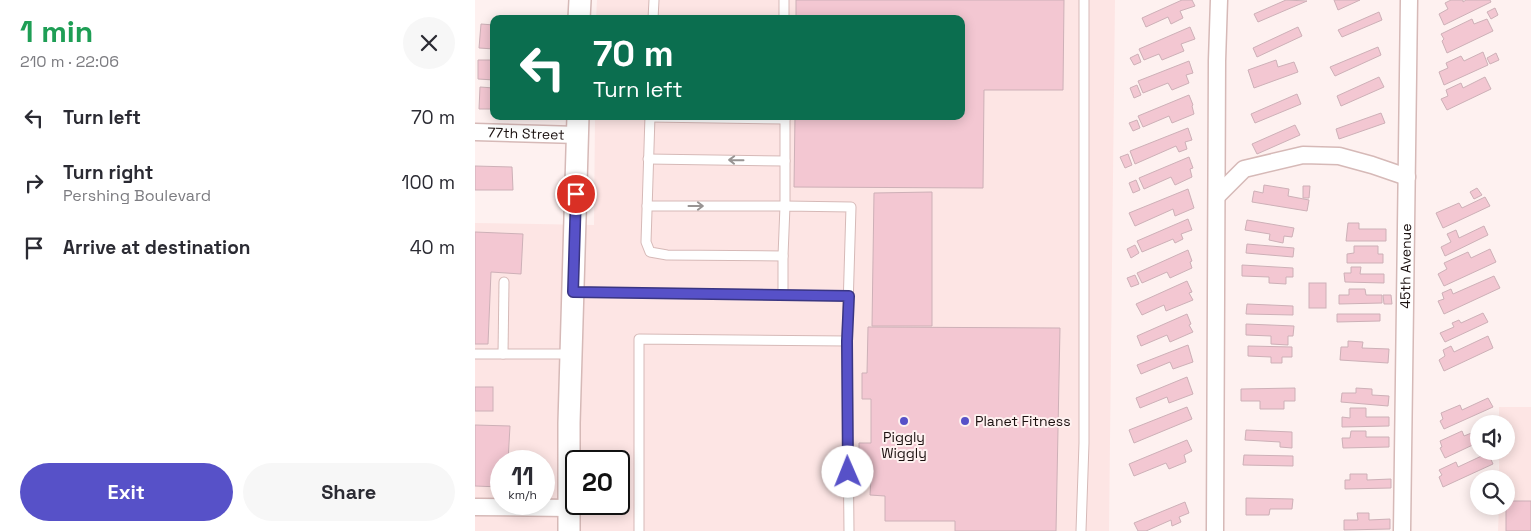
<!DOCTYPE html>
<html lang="en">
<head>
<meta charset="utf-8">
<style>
  :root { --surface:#fff; --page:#f7f7f7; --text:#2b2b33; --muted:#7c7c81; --accent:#5751c8 }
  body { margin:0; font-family:"Space Grotesk",sans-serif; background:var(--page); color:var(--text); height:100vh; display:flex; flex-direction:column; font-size:19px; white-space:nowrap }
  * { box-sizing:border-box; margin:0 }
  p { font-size:16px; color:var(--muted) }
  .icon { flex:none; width:28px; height:28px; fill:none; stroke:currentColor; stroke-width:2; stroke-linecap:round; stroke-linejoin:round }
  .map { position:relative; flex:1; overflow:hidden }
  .drawer { display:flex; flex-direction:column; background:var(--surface); width:475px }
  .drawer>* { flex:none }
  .top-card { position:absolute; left:15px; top:15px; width:475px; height:105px; border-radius:10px; box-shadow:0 2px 12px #0003; background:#0b6e4f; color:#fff; overflow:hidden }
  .buttons { position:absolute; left:995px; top:415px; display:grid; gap:10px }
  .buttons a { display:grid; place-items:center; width:45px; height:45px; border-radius:50%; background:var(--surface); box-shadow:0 2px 12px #0003; font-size:25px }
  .speed { position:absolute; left:15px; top:450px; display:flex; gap:10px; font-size:25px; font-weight:700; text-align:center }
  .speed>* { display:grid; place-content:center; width:65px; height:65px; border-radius:50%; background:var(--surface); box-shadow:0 2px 12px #0003; line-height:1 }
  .speed small { font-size:12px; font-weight:400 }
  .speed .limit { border:2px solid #111; border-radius:8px; background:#fff; color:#111 }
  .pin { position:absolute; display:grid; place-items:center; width:42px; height:42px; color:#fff; margin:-21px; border:2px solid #fff; border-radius:50%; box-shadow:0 1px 5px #0007 }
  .me { position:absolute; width:55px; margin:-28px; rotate:359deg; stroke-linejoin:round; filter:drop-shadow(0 0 4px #0008) }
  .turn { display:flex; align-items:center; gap:18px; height:105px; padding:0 20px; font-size:22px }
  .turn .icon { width:65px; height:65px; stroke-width:2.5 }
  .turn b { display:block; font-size:35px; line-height:42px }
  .round { display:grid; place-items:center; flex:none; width:52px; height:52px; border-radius:26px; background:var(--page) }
  .headline { display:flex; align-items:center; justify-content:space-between; height:85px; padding:0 20px }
  h1 { font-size:30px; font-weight:700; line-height:38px; color:#1e9e55 }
  .action { display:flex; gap:10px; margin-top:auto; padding:10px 20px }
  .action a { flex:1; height:58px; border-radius:30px; background:var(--accent); color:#fff; font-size:20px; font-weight:700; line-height:58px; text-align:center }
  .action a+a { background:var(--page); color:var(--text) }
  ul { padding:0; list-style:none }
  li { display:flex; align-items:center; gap:15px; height:65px; padding:0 20px }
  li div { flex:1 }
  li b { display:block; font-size:19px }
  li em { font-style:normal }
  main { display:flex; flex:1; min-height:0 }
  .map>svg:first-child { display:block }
  .built { fill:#fde5e4; fill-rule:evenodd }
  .building { fill:#f3c7d2; stroke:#cdb0b7 }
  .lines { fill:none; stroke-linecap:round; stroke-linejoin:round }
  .service-casing { stroke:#d6b9b7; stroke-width:11 }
  .minor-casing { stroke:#d6b9b7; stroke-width:19 }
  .tertiary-casing { stroke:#d6b9b7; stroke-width:24 }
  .service { stroke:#fff; stroke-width:9 }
  .minor { stroke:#fff; stroke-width:16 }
  .tertiary { stroke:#fff; stroke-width:21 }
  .oneway { stroke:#989493 }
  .route-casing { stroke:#393582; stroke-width:12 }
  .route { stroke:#5751c8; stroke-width:9 }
  .poi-dot { fill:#5751c8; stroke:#fef1f0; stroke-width:2 }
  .labels { text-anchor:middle; stroke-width:4; stroke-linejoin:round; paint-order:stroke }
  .street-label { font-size:14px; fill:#1b1110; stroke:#fef1f0 }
  .poi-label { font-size:14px; fill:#1b1110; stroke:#fef1f0; text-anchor:start }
</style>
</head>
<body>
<main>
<section class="drawer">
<div class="headline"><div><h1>1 min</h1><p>210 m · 22:06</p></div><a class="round"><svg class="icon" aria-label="close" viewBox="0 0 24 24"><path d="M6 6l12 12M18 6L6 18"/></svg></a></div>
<ul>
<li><svg class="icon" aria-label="left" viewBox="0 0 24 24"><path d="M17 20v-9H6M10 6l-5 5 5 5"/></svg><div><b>Turn left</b></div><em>70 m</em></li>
<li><svg class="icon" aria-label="right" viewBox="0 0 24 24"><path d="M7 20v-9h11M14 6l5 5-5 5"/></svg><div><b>Turn right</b><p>Pershing Boulevard</p></div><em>100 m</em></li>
<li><svg class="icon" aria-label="arrive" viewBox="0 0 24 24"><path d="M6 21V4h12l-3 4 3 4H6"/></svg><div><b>Arrive at destination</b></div><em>40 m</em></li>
</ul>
<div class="action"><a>Exit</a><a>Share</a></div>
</section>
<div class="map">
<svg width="1056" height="531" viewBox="0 0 1056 531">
  <rect width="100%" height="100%" fill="#fef1f0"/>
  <!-- built -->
  <g class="built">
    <path d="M 122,0 L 640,0 L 634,531 L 0,531 L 0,223 L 119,225 L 120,116 L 486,116 L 486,19 L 121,19 ZM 26,461 L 69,461 L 69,504 L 26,504 ZM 101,461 L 144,461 L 144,504 L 101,504 Z"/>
    <polygon points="1024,407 1056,407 1056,531 1023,531 1024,506 1031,506 1031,479 1024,479 1024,451 1031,451 1031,424 1024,424"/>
  </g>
  <!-- building -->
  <g class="building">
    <polygon points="321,0 589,0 588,90 509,90 508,188 319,187 320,116 486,116 486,19 321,19"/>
    <polygon points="707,0 717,0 720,6 705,11 708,18 696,24 693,17 671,27 667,18"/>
    <polygon points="811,0 832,1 783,22 779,14"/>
    <polygon points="859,0 885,0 863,10"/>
    <polygon points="976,0 988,0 988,2 991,0 1015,0 1016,2 969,25 964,14 973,9 970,3"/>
    <polygon points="1020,8 1023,15 1016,19 1012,12"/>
    <polygon points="904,12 907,20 867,37 863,30"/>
    <polygon points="997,19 999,24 1012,19 1018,31 972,53 967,41 969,39 966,34"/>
    <polygon points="6,24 19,25 19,49 4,48"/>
    <polygon points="715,27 720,39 706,44 709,51 687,60 684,54 669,60 664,49"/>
    <polygon points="823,27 827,36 782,57 778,48"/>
    <polygon points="903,47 906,55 860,76 855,67"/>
    <polygon points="1008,52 1013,65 969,85 964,72 973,68 971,63 986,56 989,61"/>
    <polygon points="1021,53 1024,60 1015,64 1012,58"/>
    <polygon points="663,54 666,62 659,65 655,58"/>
    <polygon points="3,60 19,60 19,80 3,79"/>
    <polygon points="801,60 803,67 819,62 823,72 779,88 773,70"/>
    <polygon points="714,61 718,73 711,75 714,83 697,90 693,83 668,93 663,81"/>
    <polygon points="904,77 909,87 866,106 862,96"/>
    <polygon points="1010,77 1016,89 972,110 966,99 973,96 971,90 986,83 988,88"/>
    <polygon points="662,85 666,95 659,98 655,88"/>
    <polygon points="5,87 19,88 19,109 4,109"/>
    <polygon points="822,94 826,104 780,123 776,114"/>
    <polygon points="714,95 718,105 717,106 719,114 697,123 694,116 668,127 663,116"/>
    <polygon points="906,113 910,123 864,139 861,129"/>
    <polygon points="662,120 665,128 658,131 654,123"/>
    <polygon points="820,125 825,135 782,154 777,144"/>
    <polygon points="713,128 717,140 710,142 712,149 704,152 701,146 660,164 655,151"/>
    <polygon points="653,154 657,165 650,168 645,157"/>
    <polygon points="714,157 718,168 715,169 717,177 700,185 696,177 669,189 664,178"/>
    <polygon points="0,166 37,167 38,190 0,190"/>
    <polygon points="661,180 665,190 658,193 654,183"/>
    <polygon points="789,185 814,189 813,196 834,200 832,211 777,202 779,191 788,193"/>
    <polygon points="828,186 835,186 834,198 828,198"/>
    <polygon points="1002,188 1007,195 999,199 995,192"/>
    <polygon points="713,189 719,208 700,216 698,209 660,226 654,213"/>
    <polygon points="457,192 457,326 397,326 399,193"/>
    <polygon points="1010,197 1015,206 968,228 961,213 984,203 987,208"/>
    <polygon points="713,219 717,230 706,234 708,239 700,243 698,239 667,252 662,241"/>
    <polygon points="772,220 819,228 817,237 809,236 808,243 794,240 795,234 770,230"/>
    <polygon points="873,223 884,223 884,229 911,229 911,241 871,241"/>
    <polygon points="1009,226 1013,235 970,256 966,247 976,242 972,234 981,230 984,238"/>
    <polygon points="0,232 48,234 46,274 16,272 13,344 0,344"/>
    <polygon points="772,244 819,248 818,257 771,253"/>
    <polygon points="660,245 664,253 656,258 652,249"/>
    <polygon points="879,246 903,246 903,254 908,254 908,263 872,263 872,254 879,253"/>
    <polygon points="1015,249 1021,262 969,286 963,274 972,269 969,263 993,252 996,258"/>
    <polygon points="713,250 717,261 715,262 717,268 695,278 692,272 667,283 662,273"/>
    <polygon points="767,265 818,268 818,277 811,277 811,284 794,283 794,277 767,276"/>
    <polygon points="876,267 886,267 885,274 909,274 909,283 870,282 869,273 876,273"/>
    <polygon points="660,275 664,284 656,287 652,278"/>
    <polygon points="1019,276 1025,288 969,314 963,301 969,299 967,293 976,289 978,294"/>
    <polygon points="712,281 717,292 714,293 718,300 691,311 689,305 667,315 661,304"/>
    <rect x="834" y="283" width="17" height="25"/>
    <polygon points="874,289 890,289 891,295 907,295 907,303 864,304 864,295 874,295"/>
    <polygon points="908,295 916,295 917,304 909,304"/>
    <polygon points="772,304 818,306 818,315 771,314"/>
    <polygon points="1008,313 1013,322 970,342 965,333 979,327 977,323 984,320 986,323"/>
    <polygon points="712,314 716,324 714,325 718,332 695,342 692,335 666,346 662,336"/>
    <polygon points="862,314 905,314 905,321 862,322"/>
    <polygon points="771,324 819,326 818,336 813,336 813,345 796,344 796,336 771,335"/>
    <polygon points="393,327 585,328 581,531 480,531 480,521 410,521 410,496 395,495 396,477 384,477 384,443 396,443 396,399 387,399 387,373 392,373"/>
    <polygon points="1013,336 1018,348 969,371 964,360 970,356 968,350 976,346 979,352"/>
    <polygon points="873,341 888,342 887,348 914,349 913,363 865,360 866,347 873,347"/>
    <polygon points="713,345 718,362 698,369 695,362 666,374 662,365"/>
    <polygon points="773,346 817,347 817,357 807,357 807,363 796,363 796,357 773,356"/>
    <polygon points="712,377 718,394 694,403 692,397 665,408 661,398"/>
    <rect x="0" y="387" width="18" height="24"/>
    <polygon points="820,388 820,401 809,401 809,409 785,409 785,401 766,401 766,389"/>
    <polygon points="881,388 897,389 897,395 914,396 913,406 866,402 867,393 881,393"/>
    <polygon points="1013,398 1018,407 969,429 965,421 968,419 966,413 985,405 987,410"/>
    <polygon points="712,407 717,419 659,443 654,430"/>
    <polygon points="875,408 891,408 891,417 914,417 914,426 867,427 867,417 875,418"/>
    <polygon points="0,425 35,426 33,461 26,461 26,487 0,486"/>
    <polygon points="771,430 817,432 817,448 805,447 805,442 770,440"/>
    <polygon points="1004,430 1004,442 970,458 965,448 967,447 965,441 987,431 989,436"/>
    <polygon points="876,431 891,431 891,437 914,437 914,447 868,448 867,438 875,438"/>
    <polygon points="712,440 717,451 709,455 711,462 694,469 691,463 659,476 654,464"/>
    <polygon points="1013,453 1018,464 968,487 964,477 967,475 964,470 981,462 983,467"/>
    <polygon points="769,455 818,456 818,466 768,465"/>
    <polygon points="875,474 892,474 892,480 916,479 916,488 870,489 870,480 875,480"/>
    <polygon points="771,498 818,499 817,509 795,509 794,515 771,515"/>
    <rect x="1031" y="501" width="25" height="30"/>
    <polygon points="710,502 714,513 704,517 706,522 697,526 696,520 671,531 663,531 659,523"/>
    <polygon points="882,513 894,513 894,520 915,519 915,529 869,530 869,520 883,520"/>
  </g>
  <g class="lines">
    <defs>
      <g id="service">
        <polyline points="309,0 309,19"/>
        <polyline points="178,19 179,0"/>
        <polyline points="175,116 171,242 175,252 192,255 308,256 310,206 376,207 372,341 374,531"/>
        <polyline points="175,117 310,119"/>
        <polyline points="173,159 310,161"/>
        <polyline points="172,206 310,206 310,116"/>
        <polyline points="98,292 374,296"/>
        <polyline points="308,295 308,256"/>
        <polyline points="0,354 96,354"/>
        <polyline points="28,354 29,282"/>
        <polyline points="164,531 164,339 372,341"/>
        <polyline points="606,531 609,443 609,0"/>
      </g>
      <g id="minor">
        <path id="s1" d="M 0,132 L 103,135"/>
        <polyline points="742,196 769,169 828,155 864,156 897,165 932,177"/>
        <polyline points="0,507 95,508"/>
        <polyline points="740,531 742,61 744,0"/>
        <path id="s2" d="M 927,531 L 934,0"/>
      </g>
      <g id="tertiary">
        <polyline points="104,19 105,0"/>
        <polyline points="94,531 94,423 103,116"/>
      </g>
    </defs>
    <!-- service casing -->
    <use href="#service" class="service-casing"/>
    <!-- minor casing -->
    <use href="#minor" class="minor-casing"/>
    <!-- tertiary casing -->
    <use href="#tertiary" class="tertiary-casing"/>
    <!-- service -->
    <use href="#service" class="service"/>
    <!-- minor -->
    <use href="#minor" class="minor"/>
    <!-- tertiary -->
    <use href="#tertiary" class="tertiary"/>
  </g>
  <!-- one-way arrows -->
  <defs><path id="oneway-shaft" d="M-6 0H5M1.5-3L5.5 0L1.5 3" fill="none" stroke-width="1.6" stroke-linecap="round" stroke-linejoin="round" transform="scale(1.25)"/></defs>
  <g class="oneway">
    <use href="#oneway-shaft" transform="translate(261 160) rotate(-179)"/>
    <use href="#oneway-shaft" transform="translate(221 206)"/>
  </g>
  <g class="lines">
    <defs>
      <polyline id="route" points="101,194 98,292 374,296 372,341 373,472"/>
    </defs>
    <!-- route casing -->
    <use href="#route" class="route-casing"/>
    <!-- route -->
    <use href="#route" class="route"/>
  </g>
  <!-- markers -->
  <g class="poi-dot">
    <circle cx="429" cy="421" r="5"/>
    <circle cx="490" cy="421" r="5"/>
  </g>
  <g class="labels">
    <!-- street labels -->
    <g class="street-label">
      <text dy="5" stroke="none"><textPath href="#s1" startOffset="51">77th Street</textPath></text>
      <text dy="5" stroke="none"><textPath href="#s2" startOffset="265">45th Avenue</textPath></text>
    </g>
    <!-- poi labels -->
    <g class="poi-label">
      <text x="500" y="426">Planet Fitness</text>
      <text x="429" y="442" text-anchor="middle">Piggly<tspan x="429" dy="16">Wiggly</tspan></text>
    </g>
  </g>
</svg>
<div class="buttons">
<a><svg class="icon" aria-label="sound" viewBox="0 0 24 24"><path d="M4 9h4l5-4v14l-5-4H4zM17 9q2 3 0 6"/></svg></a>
<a><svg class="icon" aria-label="search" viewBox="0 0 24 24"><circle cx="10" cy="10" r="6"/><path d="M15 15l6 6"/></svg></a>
</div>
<div class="speed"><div>11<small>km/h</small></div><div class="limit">20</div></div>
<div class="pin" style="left:101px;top:194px;background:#d93025"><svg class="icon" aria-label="arrive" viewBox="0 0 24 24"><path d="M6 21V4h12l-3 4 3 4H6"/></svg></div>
<svg class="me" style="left:373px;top:472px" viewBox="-20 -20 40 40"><circle r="19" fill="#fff"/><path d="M0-13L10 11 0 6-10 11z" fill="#5751c8"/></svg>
<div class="top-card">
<div class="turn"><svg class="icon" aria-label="left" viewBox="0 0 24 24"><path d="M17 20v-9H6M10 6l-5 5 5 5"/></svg><div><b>70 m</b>Turn left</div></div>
</div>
</div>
</main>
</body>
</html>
